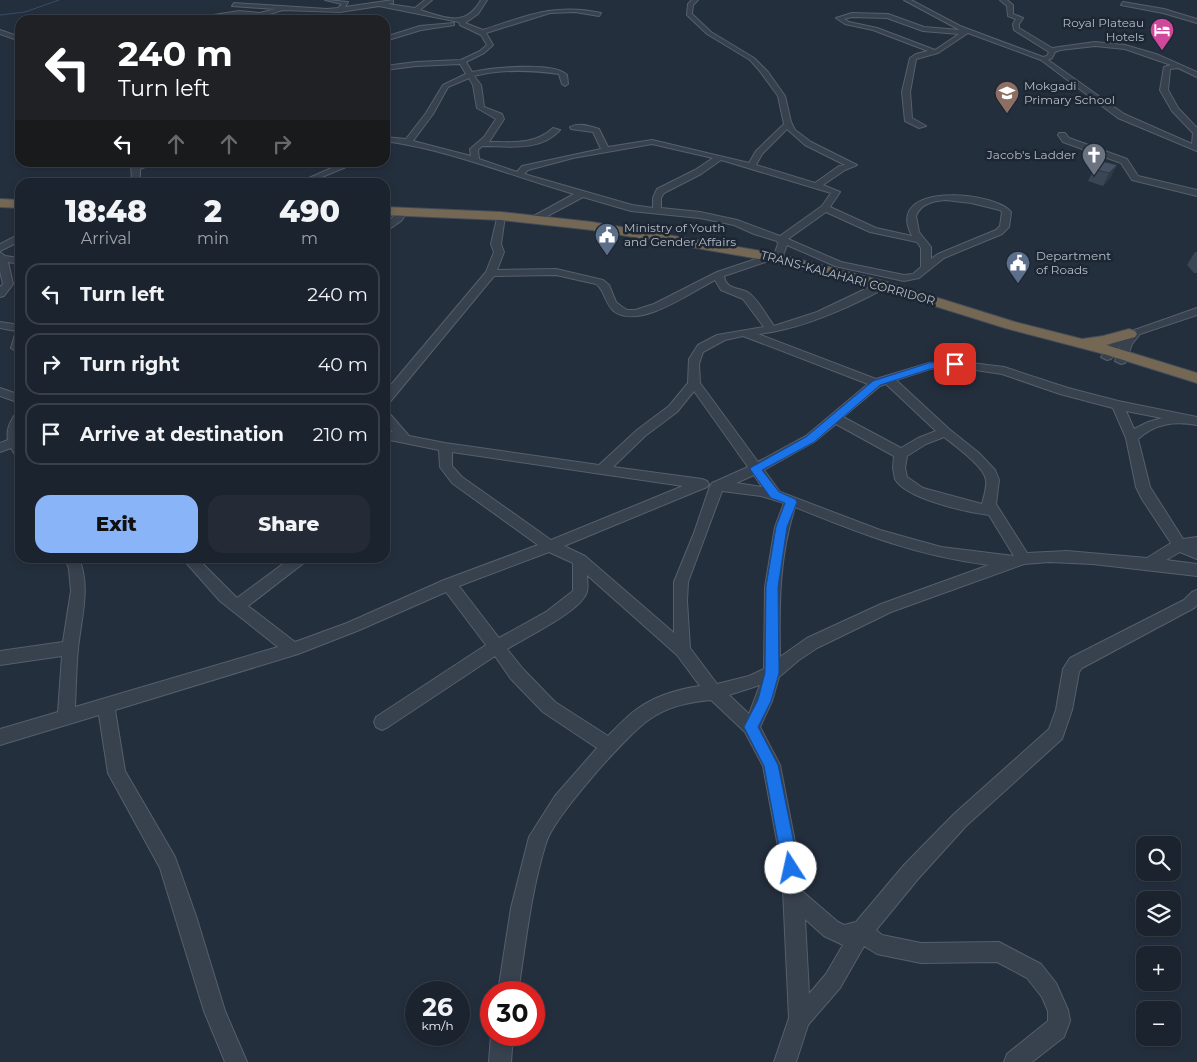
<!DOCTYPE html>
<html lang="en">
<head>
<meta charset="utf-8">
<style>
  :root { --surface:#1b232e; --page:#242b36; --text:#f1f3f6; --muted:#a0a4aa; --line:#39404a; --accent:#8ab4f8 }
  body { margin:0; font-family:Montserrat,sans-serif; background:var(--page); color:var(--text); height:100vh; display:flex; flex-direction:column; font-size:19px; white-space:nowrap }
  * { box-sizing:border-box; margin:0 }
  p { font-size:16px; color:var(--muted) }
  .icon { flex:none; width:28px; height:28px; fill:none; stroke:currentColor; stroke-width:2; stroke-linecap:round; stroke-linejoin:round }
  .map { position:relative; flex:1; overflow:hidden }
  .side { position:absolute; left:15px; top:178px; width:375px; height:385px; display:flex; flex-direction:column; background:var(--surface); border-radius:15px; box-shadow:0 2px 8px #0003,0 0 0 1px var(--line) }
  .side>* { flex:none }
  .banner { position:absolute; left:15px; top:15px; width:375px; height:152px; border-radius:15px; box-shadow:0 2px 8px #0003,0 0 0 1px var(--line); background:#202124; color:#fff; overflow:hidden }
  .controls { position:absolute; left:1136px; top:836px; display:grid; gap:10px }
  .controls a { display:grid; place-items:center; width:45px; height:45px; border-radius:10px; background:var(--surface); box-shadow:0 2px 8px #0003,0 0 0 1px var(--line); font-size:25px }
  .speed { position:absolute; left:405px; top:981px; display:flex; gap:10px; font-size:25px; font-weight:700; text-align:center }
  .speed>* { display:grid; place-content:center; width:65px; height:65px; border-radius:50%; background:var(--surface); box-shadow:0 2px 8px #0003,0 0 0 1px var(--line); line-height:1 }
  .speed small { font-size:12px; font-weight:400 }
  .speed .limit { border:8px solid #d22; background:#fff; color:#111 }
  .pin { position:absolute; display:grid; place-items:center; width:42px; height:42px; color:#fff; margin:-21px; border-radius:10px; box-shadow:0 2px 8px #0006 }
  .me { position:absolute; width:55px; margin:-28px; rotate:350deg; stroke-linejoin:round; filter:drop-shadow(0 0 4px #0008) }
  .turn { display:flex; align-items:center; gap:18px; height:105px; padding:0 20px; font-size:22px }
  .turn .icon { width:65px; height:65px; stroke-width:2.5 }
  .turn b { display:block; font-size:35px; line-height:42px }
  .lanes { display:flex; align-items:center; height:48px; padding:0 20px; background:#0003; justify-content:center; gap:25px; direction:ltr }
  .lanes .off { opacity:.35 }
  .eta { display:flex; justify-content:space-evenly; align-items:center; height:85px; text-align:center }
  .eta b { font-size:30px; font-weight:800; line-height:35px }
  .action { display:flex; gap:10px; margin-top:auto; padding:10px 20px }
  .action a { flex:1; height:58px; border-radius:15px; background:var(--accent); color:#111; font-size:20px; font-weight:800; line-height:58px; text-align:center }
  .action a+a { background:var(--page); color:var(--text) }
  ul { padding:0; list-style:none }
  li { display:flex; align-items:center; gap:15px; height:62px; margin:0 10px 8px; padding:0 10px; border:2px solid var(--line); border-radius:15px }
  li div { flex:1 }
  li b { display:block; font-size:19px }
  li em { font-style:normal }
  .map>svg:first-child { display:block }
  .lines { fill:none; stroke-linecap:round; stroke-linejoin:round }
  .stream { stroke:#394c67; stroke-width:1 }
  .minor-casing { stroke:#565f6c; stroke-width:2 }
  .highway-casing { stroke:#434c59; stroke-width:2 }
  .minor { fill:#38414e; fill-rule:evenodd }
  .highway { fill:#746855; fill-rule:evenodd }
  .wall { fill:#3b4654 }
  .shaded-wall { fill:#303945 }
  .building { fill:#455162; stroke:#303945 }
  .route { fill:#1a73e8; stroke:#114b97 }
  .labels { text-anchor:middle; stroke-width:5; stroke-linejoin:round; paint-order:stroke }
  .far-poi-label { font-size:12px; fill:#b4bcc9; stroke:#1d2633; text-anchor:start }
  .far-street-label { font-size:12px; fill:#b4bcc9; stroke:#1d2633 }
</style>
</head>
<body>
<div class="map">
<svg width="1197" height="1062" viewBox="0 0 1197 1062">
  <rect width="100%" height="100%" fill="#242f3e"/>
  <g class="lines">
    <!-- stream -->
    <polyline class="stream" points="0,15 25,12 59,0"/>
    <defs>
      <g id="minor">
        <path d="M 325,0 L 348,2 L 345,7 L 393,0 L 393,3 L 388,4 L 415,8 L 425,0 L 432,0 L 420,10 C 446,18 465,28 481,0 L 487,0 L 478,14 L 465,23 L 483,30 C 527,16 553,3 601,13 L 599,16 L 575,12 L 550,13 L 486,33 L 493,45 L 484,53 L 466,62 L 472,72 C 490,68 555,61 567,75 L 568,84 L 565,86 L 562,84 L 559,74 C 531,70 502,69 474,76 L 481,85 L 484,107 L 502,114 L 504,119 L 489,142 C 512,142 535,145 553,128 L 560,130 C 540,152 509,146 482,146 L 478,150 L 479,159 L 517,172 L 522,166 L 601,149 L 593,132 L 571,129 L 570,127 C 578,122 590,126 599,129 L 608,147 L 652,140 L 749,163 L 756,151 L 784,124 L 778,96 L 759,70 L 750,60 L 707,34 L 687,15 L 688,4 L 692,0 L 698,0 L 693,5 L 692,14 L 711,32 L 754,58 L 768,72 L 785,96 L 791,122 L 795,130 L 811,142 L 857,165 L 845,170 L 823,185 L 840,192 L 830,207 L 876,228 L 912,236 C 883,181 995,191 1011,212 L 1009,227 L 1002,234 L 944,258 L 919,278 L 904,281 L 835,266 L 787,245 L 781,260 L 774,259 L 724,276 C 726,290 739,287 749,293 C 759,301 766,315 774,326 L 817,312 L 878,283 L 886,283 L 887,285 C 881,291 872,295 864,299 C 831,315 795,330 758,334 L 876,379 L 929,363 L 955,361 L 1004,367 L 1068,388 L 1118,401 L 1197,417 L 1197,425 C 1175,421 1156,423 1138,439 L 1150,487 L 1183,539 L 1197,537 L 1197,559 L 1180,552 L 1166,560 L 1197,564 L 1197,576 L 1093,564 L 1049,562 L 1024,564 L 891,612 L 817,648 L 799,660 L 779,677 L 772,701 L 760,727 L 780,765 L 800,868 L 802,891 L 838,922 L 844,925 L 856,922 L 904,865 L 954,814 L 1049,729 L 1056,710 L 1063,669 L 1070,658 L 1184,600 L 1192,592 L 1197,590 L 1197,605 L 1194,608 L 1082,668 L 1079,672 L 1072,710 L 1062,739 L 966,826 L 918,879 L 876,930 L 882,935 L 921,943 L 999,942 L 1041,964 L 1056,983 L 1068,1010 L 1070,1021 L 1064,1037 L 1032,1062 L 1004,1062 L 1007,1054 L 1048,1021 L 1048,1011 L 1042,997 L 1027,978 L 997,962 L 921,963 L 877,954 L 864,946 L 840,988 L 808,1025 L 796,1062 L 774,1062 L 789,1018 L 782,868 L 763,766 L 745,732 L 711,700 C 689,702 669,706 650,719 C 627,734 553,818 546,843 C 531,891 526,942 518,992 L 498,992 L 511,908 L 529,837 L 555,796 L 597,748 L 543,712 L 511,679 L 495,656 L 388,727 L 382,730 L 376,727 L 374,722 L 376,717 L 486,645 L 446,592 L 357,631 L 298,654 L 115,710 L 125,771 L 175,857 L 196,916 L 225,1011 L 247,1062 L 225,1062 L 204,1011 L 160,868 L 108,773 L 99,715 L 0,745 L 0,729 L 58,712 L 62,656 L 0,665 L 0,651 L 63,642 L 71,591 L 69,569 L 65,558 L 79,558 C 91,588 81,618 78,649 C 76,668 76,688 75,707 L 278,647 L 220,601 L 182,558 L 197,558 L 237,598 L 291,558 L 307,558 L 305,562 L 248,606 L 295,642 L 347,623 L 444,580 L 538,545 L 452,483 L 440,467 L 439,450 L 385,439 L 385,431 L 393,432 L 385,424 L 385,412 L 389,413 L 409,436 L 445,443 L 599,465 L 637,430 L 669,406 L 688,383 L 689,359 L 698,345 L 717,335 L 764,327 L 743,299 L 721,290 L 715,280 C 691,292 641,329 615,312 C 605,305 605,290 596,284 L 556,275 L 494,276 L 389,403 L 385,404 L 385,392 L 486,272 L 494,252 L 491,244 L 498,214 L 504,214 L 505,216 L 501,244 L 504,252 L 497,270 L 556,269 L 603,280 L 609,285 L 616,302 L 621,306 L 627,310 L 635,310 L 654,304 L 717,272 L 768,255 L 774,255 L 778,244 L 777,241 L 754,234 L 734,225 L 700,218 L 631,211 L 583,197 L 538,221 L 532,221 L 532,217 L 574,194 C 512,176 450,150 385,141 L 385,137 L 406,139 L 426,113 L 443,85 L 466,74 L 460,64 L 416,66 L 385,70 L 385,66 L 416,62 L 461,60 L 480,51 L 487,45 L 481,35 L 460,25 L 459,22 L 379,6 L 340,12 L 283,10 L 260,17 L 239,15 L 210,18 L 207,16 L 239,11 L 260,13 L 275,9 L 232,6 L 234,3 L 327,9 L 338,8 L 342,4 ZM 469,78 L 473,85 L 477,108 L 496,119 L 484,137 L 470,149 L 471,156 L 413,141 L 433,114 L 448,87 ZM 787,129 L 805,145 L 845,165 L 839,166 L 815,183 L 756,165 L 762,154 ZM 652,144 L 713,158 L 695,170 L 657,189 L 653,198 L 653,208 L 632,205 L 524,174 L 528,170 L 573,158 ZM 721,160 L 728,162 L 831,193 L 822,206 L 780,236 L 737,220 L 700,212 L 661,208 L 661,198 L 664,193 L 701,174 ZM 946,200 L 971,203 L 1000,210 L 1002,212 L 1000,226 L 996,230 L 938,254 L 931,259 L 931,247 L 919,232 L 916,216 C 921,203 934,201 946,200 ZM 826,212 L 870,232 L 917,242 L 921,248 L 921,267 L 913,274 L 904,275 L 841,262 L 788,239 ZM 743,336 L 868,384 L 806,436 L 758,462 L 700,383 L 699,364 L 703,352 L 725,340 ZM 955,367 L 1002,374 L 1060,394 L 1113,408 L 1126,438 L 1136,487 L 1142,499 L 1171,543 L 1147,558 L 1067,551 L 1027,553 L 996,504 L 999,480 L 995,470 L 979,453 L 949,429 L 896,380 L 930,369 ZM 886,384 L 936,431 L 918,438 L 901,448 L 843,417 L 880,386 ZM 694,391 L 748,467 L 712,483 L 710,486 L 694,533 L 674,582 L 674,633 L 585,556 L 564,546 L 707,487 L 709,484 L 707,481 L 702,479 L 613,467 L 645,436 L 677,412 ZM 1126,411 L 1162,418 L 1148,422 L 1134,429 ZM 836,424 L 894,456 L 893,468 L 895,479 C 906,499 966,512 989,515 L 1014,556 L 941,547 L 880,530 L 780,492 L 764,470 L 814,442 ZM 944,437 C 954,445 985,467 986,480 C 987,487 984,497 982,504 L 923,488 L 907,477 L 905,468 L 907,456 L 926,444 ZM 452,452 L 683,486 L 551,540 L 462,477 L 452,466 ZM 754,475 L 762,487 L 736,483 ZM 722,491 L 761,496 L 784,503 L 775,527 L 765,587 L 764,669 L 749,676 L 717,684 L 690,648 L 687,601 L 688,582 ZM 795,507 C 861,534 918,556 989,565 L 881,604 L 807,638 L 780,657 C 779,605 779,557 795,507 ZM 549,552 L 573,563 L 573,591 L 546,612 L 499,638 L 459,586 ZM 587,575 L 677,655 L 700,686 C 679,689 655,696 637,709 C 627,716 617,727 608,736 L 555,702 L 523,669 L 507,649 C 525,638 579,612 586,594 C 589,589 587,581 587,575 ZM 760,685 L 749,714 L 729,695 ZM 805,919 L 824,936 L 843,945 L 826,974 L 809,994 Z"/>
        <path d="M 904,0 L 911,0 L 960,26 L 1043,57 L 1047,56 L 1049,52 L 1014,30 L 1013,24 L 1016,19 L 1008,16 L 1007,6 L 1000,0 L 1007,0 L 1013,5 L 1013,14 L 1023,18 L 1019,24 L 1019,28 L 1052,48 L 1095,42 L 1125,45 L 1156,54 L 1197,72 L 1197,77 L 1178,68 L 1170,69 L 1168,90 L 1178,108 L 1197,128 L 1197,151 L 1118,118 L 1041,60 L 968,33 L 938,53 L 916,59 L 910,92 L 912,118 L 926,126 L 919,128 L 905,121 L 902,92 L 910,58 L 916,54 L 928,51 L 873,30 L 845,24 L 836,18 L 852,13 L 888,14 L 924,27 L 960,30 ZM 852,17 L 887,18 L 923,31 L 959,34 L 935,50 L 877,28 L 849,22 L 844,19 ZM 1095,46 L 1125,49 L 1171,65 L 1164,67 L 1160,90 L 1172,111 L 1193,133 L 1192,144 L 1124,114 L 1048,60 L 1052,58 L 1055,52 L 1060,50 Z"/>
        <polygon points="1123,2 1164,9 1197,19 1197,23 1163,13 1121,5"/>
        <polygon points="454,23 454,25 421,30 385,41 385,37 420,26"/>
        <polygon points="0,30 20,37 20,41 0,34"/>
        <polygon points="1059,133 1065,133 1069,138 1127,159 1138,176 1197,190 1197,196 1132,180 1121,163 1063,142 1058,135"/>
        <polygon points="131,162 139,162 139,164 158,162 140,169 140,182 132,182"/>
        <polygon points="345,162 358,162 310,182 300,182"/>
        <polygon points="404,208 408,211 401,221 385,232 385,224"/>
        <polygon points="20,234 20,241 0,251 0,244"/>
        <polygon points="0,252 5,256 20,258 20,264 8,262 13,284 4,296 0,297 0,287 3,284 0,271"/>
        <polygon points="1197,308 1197,315 1140,334 1132,344 1125,363 1121,364 1115,361 1120,346 1111,359 1107,360 1101,357 1113,341 1126,333"/>
        <polygon points="0,322 20,325 20,354 11,348 16,331 0,328"/>
        <polygon points="0,388 20,395 20,403 0,396"/>
        <path d="M 20,412 L 20,457 L 16,456 L 11,448 L 0,452 L 0,443 L 8,440 C 6,429 10,422 16,413 Z"/>
        <polygon points="491,1035 513,1035 511,1062 489,1062"/>
      </g>
      <g id="highway">
        <polygon points="0,199 20,200 20,208 0,207"/>
        <polygon points="385,207 501,212 592,222 778,254 887,282 1015,322 1082,339 1103,336 1129,329 1135,331 1137,334 1135,337 1106,345 1197,373 1197,383 1104,354 1005,328 877,288 777,262 592,230 501,220 385,215"/>
      </g>
    </defs>
    <!-- minor casing -->
    <use href="#minor" class="minor-casing"/>
    <!-- highway casing -->
    <use href="#highway" class="highway-casing"/>
    <!-- minor -->
    <use href="#minor" class="minor"/>
    <!-- highway -->
    <use href="#highway" class="highway"/>
  </g>
  <!-- wall -->
  <g class="wall">
    <polygon points="1117,165 1110,178 1103,186 1088,181 1094,169"/>
    <polygon points="1195,252 1197,252 1197,273 1194,273 1187,265"/>
  </g>
  <!-- shaded-wall -->
  <polygon class="shaded-wall" points="1117,165 1110,178 1103,186 1109,173"/>
  <!-- building -->
  <polygon class="building" points="1101,161 1117,165 1109,173 1094,169"/>
  <!-- route -->
  <polygon class="route" points="955,361 959,361 959,366 930,369 880,385 814,442 762,470 779,492 795,499 797,502 787,527 778,587 779,673 771,701 758,727 778,765 799,868 796,874 791,876 785,874 783,868 764,766 744,727 758,700 765,673 766,587 776,527 785,503 771,498 750,469 752,467 806,437 873,381 929,363"/>
  <!-- icons -->
  <defs>
    <symbol id="hotel-pin" viewBox="-11 -11 22 30"><path d="M0 17L-7.5 6A9.5 9.5 0 1 1 7.5 6Z" fill="#d1479c" stroke="#1d2633"/><path d="M-6-4.5h1.5V1H6V5H4.5V3h-9V5H-6ZM-4 0a1.8 1.8 0 1 1 3.6 0ZM.5 0V-2.5h3Q6-2.5 6 0Z" fill="#fff"/></symbol>
    <symbol id="school-pin" viewBox="-11 -11 22 30"><path d="M0 17L-7.5 6A9.5 9.5 0 1 1 7.5 6Z" fill="#8d6e63" stroke="#1d2633"/><path d="M0-5L7-2L0 1L-7-2ZM-4 1L0 2.5L4 1V4Q0 6-4 4Z" fill="#fff"/></symbol>
    <symbol id="church-pin" viewBox="-11 -11 22 30"><path d="M0 17L-7.5 6A9.5 9.5 0 1 1 7.5 6Z" fill="#6b7280" stroke="#1d2633"/><path d="M-1.2-6h2.4v3.5h3.3v2.4h-3.3V6h-2.4V-.1h-3.3v-2.4h3.3Z" fill="#fff"/></symbol>
    <symbol id="civic-pin" viewBox="-11 -11 22 30"><path d="M0 17L-7.5 6A9.5 9.5 0 1 1 7.5 6Z" fill="#5c6f8a" stroke="#1d2633"/><path d="M-.6-6.5H3V-4.5H.6V-3L4-1V1h2V6H-6V1h2V-1L-.6-3ZM-1.2 2.5V6h2.4V2.5Z" fill="#fff"/></symbol>
  </defs>
  <g fill-rule="evenodd">
    <use href="#hotel-pin" x="1148" y="16" width="28" height="38"/>
    <use href="#school-pin" x="993" y="79" width="28" height="38"/>
    <use href="#church-pin" x="1080" y="141" width="28" height="38"/>
    <use href="#civic-pin" x="593" y="221" width="28" height="38"/>
    <use href="#civic-pin" x="1004" y="249" width="28" height="38"/>
  </g>
  <g class="labels">
    <!-- far-poi labels -->
    <g class="far-poi-label">
      <text x="1144" y="27" text-anchor="end">Royal Plateau<tspan x="1144" dy="14">Hotels</tspan></text>
      <text x="1024" y="90">Mokgadi<tspan x="1024" dy="14">Primary School</tspan></text>
      <text x="1076" y="159" text-anchor="end">Jacob's Ladder</text>
      <text x="624" y="232">Ministry of Youth<tspan x="624" dy="14">and Gender Affairs</tspan></text>
      <text x="1036" y="260">Department<tspan x="1036" dy="14">of Roads</tspan></text>
    </g>
    <!-- far-street labels -->
    <g class="far-street-label">
      <text transform="translate(848 278) rotate(15)" y="4">TRANS-KALAHARI CORRIDOR</text>
    </g>
  </g>
</svg>
<div class="controls">
<a><svg class="icon" aria-label="search" viewBox="0 0 24 24"><circle cx="10" cy="10" r="6"/><path d="M15 15l6 6"/></svg></a>
<a><svg class="icon" aria-label="layers" viewBox="0 0 24 24"><path d="M12 4l9 5-9 5-9-5zM3 14l9 5 9-5"/></svg></a>
<a>+</a>
<a>−</a>
</div>
<div class="speed"><div>26<small>km/h</small></div><div class="limit">30</div></div>
<div class="pin" style="left:955px;top:364px;background:#d93025"><svg class="icon" aria-label="arrive" viewBox="0 0 24 24"><path d="M6 21V4h12l-3 4 3 4H6"/></svg></div>
<svg class="me" style="left:791px;top:868px" viewBox="-20 -20 40 40"><circle r="19" fill="#fff"/><path d="M0-13L10 11 0 6-10 11z" fill="#1a73e8"/></svg>
<div class="banner">
<div class="turn"><svg class="icon" aria-label="left" viewBox="0 0 24 24"><path d="M17 20v-9H6M10 6l-5 5 5 5"/></svg><div><b>240 m</b>Turn left</div></div>
<div class="lanes"><svg class="icon" aria-label="left" viewBox="0 0 24 24"><path d="M17 20v-9H6M10 6l-5 5 5 5"/></svg><svg class="icon off" aria-label="ahead" viewBox="0 0 24 24"><path d="M12 20V5M6 11l6-6 6 6"/></svg><svg class="icon off" aria-label="ahead" viewBox="0 0 24 24"><path d="M12 20V5M6 11l6-6 6 6"/></svg><svg class="icon off" aria-label="right" viewBox="0 0 24 24"><path d="M7 20v-9h11M14 6l5 5-5 5"/></svg></div>
</div>
<section class="side">
<div class="eta">
<div><b>18:48</b><p>Arrival</p></div>
<div><b>2</b><p>min</p></div>
<div><b>490</b><p>m</p></div>
</div>
<ul>
<li><svg class="icon" aria-label="left" viewBox="0 0 24 24"><path d="M17 20v-9H6M10 6l-5 5 5 5"/></svg><div><b>Turn left</b></div><em>240 m</em></li>
<li><svg class="icon" aria-label="right" viewBox="0 0 24 24"><path d="M7 20v-9h11M14 6l5 5-5 5"/></svg><div><b>Turn right</b></div><em>40 m</em></li>
<li><svg class="icon" aria-label="arrive" viewBox="0 0 24 24"><path d="M6 21V4h12l-3 4 3 4H6"/></svg><div><b>Arrive at destination</b></div><em>210 m</em></li>
</ul>
<div class="action"><a>Exit</a><a>Share</a></div>
</section>
</div>
</body>
</html>
